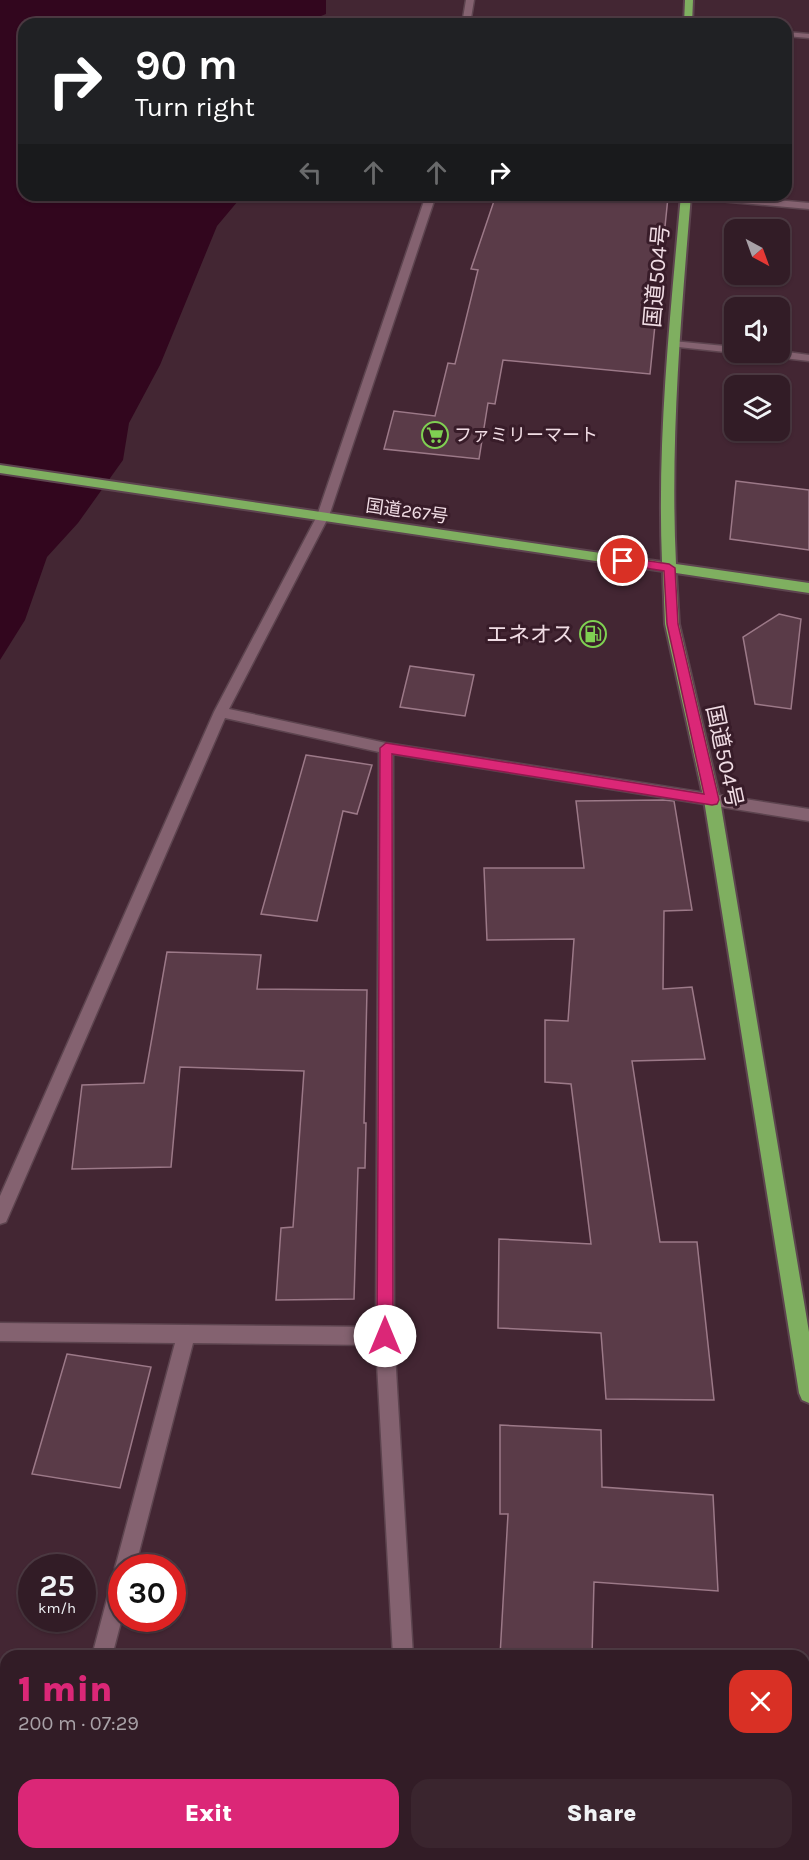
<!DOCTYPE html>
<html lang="en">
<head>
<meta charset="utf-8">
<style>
  :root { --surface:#321c26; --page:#3a252e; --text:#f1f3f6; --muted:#a8a1a7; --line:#4d3a43; --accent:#db2777 }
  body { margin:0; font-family:Karla,"Noto Sans JP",sans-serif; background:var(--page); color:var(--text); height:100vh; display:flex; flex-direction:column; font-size:22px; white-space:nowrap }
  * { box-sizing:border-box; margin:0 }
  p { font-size:20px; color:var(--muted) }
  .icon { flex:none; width:33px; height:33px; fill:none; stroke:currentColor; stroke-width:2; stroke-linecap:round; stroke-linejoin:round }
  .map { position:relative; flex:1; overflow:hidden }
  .side { position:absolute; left:0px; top:1650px; width:810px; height:210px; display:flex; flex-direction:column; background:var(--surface); border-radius:18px 18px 0 0; box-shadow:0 2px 4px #0004,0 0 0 2px var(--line) }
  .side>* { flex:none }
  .banner { position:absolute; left:18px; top:18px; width:774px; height:183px; border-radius:18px; box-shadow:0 2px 4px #0004,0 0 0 2px var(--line); background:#202124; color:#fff; overflow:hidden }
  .needle { width:39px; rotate:139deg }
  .buttons { position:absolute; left:724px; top:219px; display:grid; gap:12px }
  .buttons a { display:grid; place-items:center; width:66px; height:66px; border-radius:12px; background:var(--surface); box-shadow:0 2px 4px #0004,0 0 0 2px var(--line); font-size:30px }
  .speed { position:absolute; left:18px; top:1554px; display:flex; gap:12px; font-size:30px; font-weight:700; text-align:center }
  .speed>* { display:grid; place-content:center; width:78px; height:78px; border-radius:50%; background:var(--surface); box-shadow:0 2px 4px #0004,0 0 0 2px var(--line); line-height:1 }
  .speed small { font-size:15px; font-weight:400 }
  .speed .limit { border:9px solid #d22; background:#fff; color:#111 }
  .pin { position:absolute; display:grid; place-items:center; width:51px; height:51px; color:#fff; margin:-26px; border:3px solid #fff; border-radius:50%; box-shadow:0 2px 6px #0007 }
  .me { position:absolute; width:66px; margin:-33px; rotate:0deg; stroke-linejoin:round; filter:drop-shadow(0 0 4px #0008) }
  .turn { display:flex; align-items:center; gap:21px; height:126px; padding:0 18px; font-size:27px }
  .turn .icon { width:78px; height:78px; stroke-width:2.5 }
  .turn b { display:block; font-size:42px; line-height:51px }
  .lanes { display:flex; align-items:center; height:57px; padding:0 18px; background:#0003; justify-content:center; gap:30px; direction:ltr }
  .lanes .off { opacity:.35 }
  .round { display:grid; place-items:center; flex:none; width:63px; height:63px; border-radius:18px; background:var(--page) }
  .head { display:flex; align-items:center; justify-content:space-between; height:102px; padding:0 18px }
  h1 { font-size:36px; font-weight:800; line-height:45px; color:var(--accent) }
  .button { display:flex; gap:12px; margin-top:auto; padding:12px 18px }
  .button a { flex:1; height:69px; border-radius:18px; background:var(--accent); color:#fff; font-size:24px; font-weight:800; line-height:69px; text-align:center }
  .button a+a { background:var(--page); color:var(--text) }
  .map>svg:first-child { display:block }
  .water { fill:#32061e }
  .building { fill:#5a3b48; stroke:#9c7988; stroke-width:1.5 }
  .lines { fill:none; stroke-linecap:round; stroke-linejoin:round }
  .service-casing { stroke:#5d444f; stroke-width:3 }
  .minor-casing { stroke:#5d444f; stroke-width:3 }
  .trunk-casing { stroke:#5d444f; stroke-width:4 }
  .service { fill:#846270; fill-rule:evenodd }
  .minor { fill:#846270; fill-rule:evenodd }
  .trunk { fill:#7faf60; fill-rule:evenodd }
  .route { fill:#db2777; stroke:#8e194d; stroke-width:1.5 }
  .labels { text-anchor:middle; stroke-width:6; stroke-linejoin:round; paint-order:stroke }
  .far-poi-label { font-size:18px; fill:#f0dce4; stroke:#381c29; text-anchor:start }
  .far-street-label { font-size:18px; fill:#f0dce4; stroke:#381c29 }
  .street-label { font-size:22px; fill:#f0dce4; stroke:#381c29 }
  .poi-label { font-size:22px; fill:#f0dce4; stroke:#381c29; text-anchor:end }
</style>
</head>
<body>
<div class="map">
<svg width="809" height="1860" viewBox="0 0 809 1860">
  <rect width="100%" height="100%" fill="#432633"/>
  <!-- water -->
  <polygon class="water" points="0,0 326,0 326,14 301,24 24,24 24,195 243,195 217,226 160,365 129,423 123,460 78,523 47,557 25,620 0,660"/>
  <!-- building -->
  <g class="building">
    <polygon points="496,195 668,197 650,374 503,360 495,404 488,403 479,459 384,449 394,411 435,416 448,363 455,364 478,270 471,269"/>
    <polygon points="736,481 809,490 809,550 730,539"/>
    <polygon points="779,614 801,619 791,709 755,704 743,637"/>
    <polygon points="410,666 474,675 465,716 400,707"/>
    <polygon points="306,755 372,765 357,814 343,811 317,921 261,914"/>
    <polygon points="663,800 674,801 692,910 664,911 663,989 692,987 705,1059 632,1061 660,1242 697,1242 714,1400 606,1399 601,1333 498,1328 499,1239 591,1244 571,1084 545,1082 545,1020 568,1021 574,939 487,940 484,868 584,868 576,801"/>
    <polygon points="167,952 261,955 257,989 367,990 364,1123 366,1123 365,1168 358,1168 354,1299 276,1300 281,1228 293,1227 304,1071 180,1067 171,1167 72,1169 82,1085 144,1083"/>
    <polygon points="67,1354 151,1367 120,1488 32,1474"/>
    <polygon points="500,1425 601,1430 602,1487 713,1495 718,1591 594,1582 592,1656 500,1656 508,1514 500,1514"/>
  </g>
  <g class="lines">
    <defs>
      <g id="service">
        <polygon points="673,341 735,347 735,352 738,352 735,353 669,346 669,342"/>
        <polygon points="780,351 809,355 809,361 757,355 752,352"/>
      </g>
      <g id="minor">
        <polygon points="466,0 474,0 470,24 462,24"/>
        <polygon points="786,32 809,34 809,38 786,36"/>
        <polygon points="426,195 436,195 329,516 229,709 386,743 809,809 809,821 393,754 394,1336 413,1656 393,1656 376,1345 193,1343 135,1568 122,1568 122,1618 112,1656 92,1656 112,1580 117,1572 115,1568 175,1343 0,1341 0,1323 376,1327 379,752 225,718 6,1222 0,1224 0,1196 214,712 317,516"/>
        <polygon points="681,195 718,195 809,203 809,209 686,198"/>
        <polygon points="39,1854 61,1854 59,1860 37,1860"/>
        <rect x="403" y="1854" width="22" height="6"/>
      </g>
      <g id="trunk">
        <polygon points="685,0 693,0 692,24 684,24"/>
        <path d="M 681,195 L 691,195 C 681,317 670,441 676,564 L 809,583 L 809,593 L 676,573 L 679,624 L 720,800 L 809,1332 L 809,1403 L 802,1400 L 799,1393 L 704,800 L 665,624 L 663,571 L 0,473 L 0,465 L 662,562 C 657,439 670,317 681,195 Z"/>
      </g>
    </defs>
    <!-- service casing -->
    <use href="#service" class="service-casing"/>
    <!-- minor casing -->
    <use href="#minor" class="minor-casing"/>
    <!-- trunk casing -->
    <use href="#trunk" class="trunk-casing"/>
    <!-- service -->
    <use href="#service" class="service"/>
    <!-- minor -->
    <use href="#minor" class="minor"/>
    <!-- trunk -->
    <use href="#trunk" class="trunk"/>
  </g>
  <!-- route -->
  <polygon class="route" points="623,557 669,564 675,568 678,624 719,800 717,804 712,805 392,754 393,1336 391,1342 385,1345 379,1342 377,1336 380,748 386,743 704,794 667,624 664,571 619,564 617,561"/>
  <!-- icons -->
  <defs>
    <symbol id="supermarket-ring" viewBox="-11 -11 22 22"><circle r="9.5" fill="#381c29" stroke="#7fd052" stroke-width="1.5"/><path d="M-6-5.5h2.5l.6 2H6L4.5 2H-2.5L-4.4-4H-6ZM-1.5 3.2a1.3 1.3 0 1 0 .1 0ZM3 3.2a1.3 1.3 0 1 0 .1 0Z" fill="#7fd052"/></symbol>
    <symbol id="fuel-ring" viewBox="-11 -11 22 22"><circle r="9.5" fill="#381c29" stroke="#7fd052" stroke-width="1.5"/><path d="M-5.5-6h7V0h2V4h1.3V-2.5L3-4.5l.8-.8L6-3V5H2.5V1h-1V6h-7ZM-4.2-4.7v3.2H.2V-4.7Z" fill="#7fd052"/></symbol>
  </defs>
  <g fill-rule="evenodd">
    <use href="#supermarket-ring" x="420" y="420" width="30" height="30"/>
    <use href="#fuel-ring" x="578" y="619" width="30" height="30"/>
  </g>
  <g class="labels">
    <!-- far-poi labels -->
    <g class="far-poi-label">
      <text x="454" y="441">ファミリーマート</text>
    </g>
    <!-- far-street labels -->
    <g class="far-street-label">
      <text transform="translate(407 511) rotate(8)" y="6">国道267号</text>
    </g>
    <!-- street labels -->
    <g class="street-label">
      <text transform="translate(656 276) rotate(-85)" y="8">国道504号</text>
      <text transform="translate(725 756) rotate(78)" y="8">国道504号</text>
    </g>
    <!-- poi labels -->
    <g class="poi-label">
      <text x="574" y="642">エネオス</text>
    </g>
  </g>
</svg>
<div class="buttons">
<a><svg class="needle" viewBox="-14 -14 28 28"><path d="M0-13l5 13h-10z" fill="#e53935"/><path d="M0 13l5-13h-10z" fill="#a8a1a7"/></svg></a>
<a><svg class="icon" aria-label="sound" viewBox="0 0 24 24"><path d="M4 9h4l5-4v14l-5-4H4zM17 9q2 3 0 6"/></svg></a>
<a><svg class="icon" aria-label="layers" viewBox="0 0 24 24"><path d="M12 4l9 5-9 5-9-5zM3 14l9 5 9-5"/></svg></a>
</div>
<div class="speed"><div>25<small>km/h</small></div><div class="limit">30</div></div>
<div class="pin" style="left:623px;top:561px;background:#d93025"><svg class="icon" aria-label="arrive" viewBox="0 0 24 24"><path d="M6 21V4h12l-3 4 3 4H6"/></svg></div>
<svg class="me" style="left:385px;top:1336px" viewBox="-20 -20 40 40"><circle r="19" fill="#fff"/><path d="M0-13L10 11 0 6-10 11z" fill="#db2777"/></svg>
<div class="banner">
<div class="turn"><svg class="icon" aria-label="right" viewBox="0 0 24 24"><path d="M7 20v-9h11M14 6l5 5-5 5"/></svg><div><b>90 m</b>Turn right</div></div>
<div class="lanes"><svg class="icon off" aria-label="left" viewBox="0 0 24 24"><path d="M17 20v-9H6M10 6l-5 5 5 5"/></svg><svg class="icon off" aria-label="ahead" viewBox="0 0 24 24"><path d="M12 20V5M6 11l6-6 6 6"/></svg><svg class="icon off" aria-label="ahead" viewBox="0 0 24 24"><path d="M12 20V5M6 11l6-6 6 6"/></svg><svg class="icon" aria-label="right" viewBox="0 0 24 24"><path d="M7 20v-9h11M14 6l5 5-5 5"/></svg></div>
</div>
<section class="side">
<div class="head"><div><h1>1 min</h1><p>200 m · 07:29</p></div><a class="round" style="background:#d93025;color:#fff"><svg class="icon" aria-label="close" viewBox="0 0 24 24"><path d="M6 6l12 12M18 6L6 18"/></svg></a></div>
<div class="button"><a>Exit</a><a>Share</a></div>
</section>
</div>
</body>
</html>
